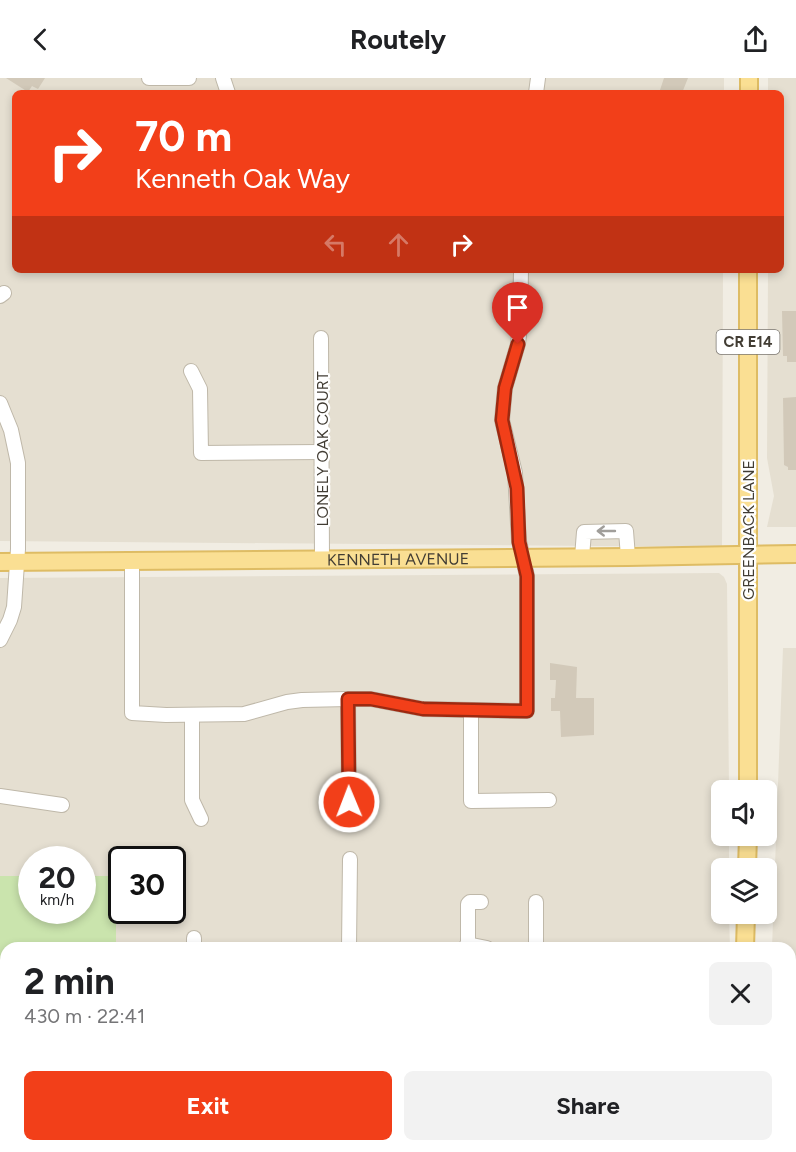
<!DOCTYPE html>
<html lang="en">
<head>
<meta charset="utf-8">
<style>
  :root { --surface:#fff; --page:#f2f2f2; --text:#202124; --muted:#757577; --accent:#f23f19 }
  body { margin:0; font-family:Figtree,sans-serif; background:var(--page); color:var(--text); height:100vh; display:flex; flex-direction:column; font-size:22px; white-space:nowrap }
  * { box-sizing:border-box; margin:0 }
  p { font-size:20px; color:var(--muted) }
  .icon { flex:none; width:33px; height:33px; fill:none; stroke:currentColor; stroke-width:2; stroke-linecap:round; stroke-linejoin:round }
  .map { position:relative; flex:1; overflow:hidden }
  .drawer { position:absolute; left:0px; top:864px; width:796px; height:210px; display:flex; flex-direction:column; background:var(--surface); border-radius:18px 18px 0 0; box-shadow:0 3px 9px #0003 }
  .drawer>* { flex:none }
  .banner { position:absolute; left:12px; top:12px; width:772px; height:183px; border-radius:9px; box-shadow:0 3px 9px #0003; background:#f23f19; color:#fff; overflow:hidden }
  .fabs { position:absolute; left:711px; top:702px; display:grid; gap:12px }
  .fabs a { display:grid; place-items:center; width:66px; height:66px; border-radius:9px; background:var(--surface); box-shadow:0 3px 9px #0003; font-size:30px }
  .speed { position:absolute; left:18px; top:768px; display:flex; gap:12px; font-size:30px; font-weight:700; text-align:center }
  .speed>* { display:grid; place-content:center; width:78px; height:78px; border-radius:50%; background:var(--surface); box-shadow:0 3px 9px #0003; line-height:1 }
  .speed small { font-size:15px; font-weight:400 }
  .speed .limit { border:3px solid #111; border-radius:9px; background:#fff; color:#111 }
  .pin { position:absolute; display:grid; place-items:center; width:51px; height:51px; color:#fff; margin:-62px -26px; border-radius:50% 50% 50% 0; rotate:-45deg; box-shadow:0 0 6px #0007 }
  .pin .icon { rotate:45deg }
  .me { position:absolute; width:66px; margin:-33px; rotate:359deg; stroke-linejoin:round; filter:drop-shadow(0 0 4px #0008) }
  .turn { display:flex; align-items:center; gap:21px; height:126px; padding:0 24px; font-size:27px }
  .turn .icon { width:78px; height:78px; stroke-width:2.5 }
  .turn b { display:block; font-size:42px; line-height:51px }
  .lanes { display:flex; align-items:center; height:57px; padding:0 24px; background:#0003; justify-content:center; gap:30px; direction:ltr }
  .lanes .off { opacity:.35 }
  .round { display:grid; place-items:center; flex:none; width:63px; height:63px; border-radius:9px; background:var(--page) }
  .overview { display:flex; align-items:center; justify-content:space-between; height:102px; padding:0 24px }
  h1 { font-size:36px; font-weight:700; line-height:45px }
  .action { display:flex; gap:12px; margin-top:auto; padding:12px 24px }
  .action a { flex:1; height:69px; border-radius:9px; background:var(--accent); color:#fff; font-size:24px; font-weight:700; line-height:69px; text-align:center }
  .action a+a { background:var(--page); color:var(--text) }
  header { display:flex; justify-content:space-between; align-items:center; height:78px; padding:0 24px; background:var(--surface); font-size:27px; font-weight:700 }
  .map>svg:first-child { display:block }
  .residential { fill:#e5dfd1; fill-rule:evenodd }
  .green { fill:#cae4ad }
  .building { fill:#d2c9b9 }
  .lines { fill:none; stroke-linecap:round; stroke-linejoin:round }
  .minor-casing { stroke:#bfb8a9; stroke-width:16 }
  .major-casing { stroke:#debc64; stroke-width:20 }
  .minor { stroke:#fff; stroke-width:14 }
  .major { stroke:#fadf93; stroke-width:16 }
  .oneway { stroke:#a09e9a }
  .route-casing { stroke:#9d2910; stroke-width:15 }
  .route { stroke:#f23f19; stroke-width:10 }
  .labels { text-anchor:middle; stroke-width:4.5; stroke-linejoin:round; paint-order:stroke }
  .shield { fill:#fff; stroke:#7b7771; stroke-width:1.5 }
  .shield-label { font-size:15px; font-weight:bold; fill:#423d34 }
  .street-label { font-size:16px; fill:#423d34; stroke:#fff }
</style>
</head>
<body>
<header><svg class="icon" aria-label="back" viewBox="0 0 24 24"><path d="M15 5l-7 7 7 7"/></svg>Routely<svg class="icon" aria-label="share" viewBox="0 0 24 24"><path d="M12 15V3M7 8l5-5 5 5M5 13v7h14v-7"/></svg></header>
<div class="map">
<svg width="796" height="1074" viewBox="0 0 796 1074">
  <rect width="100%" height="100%" fill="#f1ede3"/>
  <!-- residential -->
  <g class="residential">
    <polygon points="0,0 724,0 724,15 15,15 15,192 723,192 722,469 0,463"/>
    <polygon points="768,0 796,0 796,449 767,449 774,418 767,380 768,192 782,192 782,15 768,15"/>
    <path d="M 719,495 L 724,499 L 727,506 L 729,712 L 722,712 L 722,758 L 729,758 L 729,790 L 722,790 L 722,836 L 729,836 L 730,870 L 116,870 L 116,798 L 83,798 L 82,782 L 32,782 L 31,798 L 0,798 L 0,500 ZM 122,782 L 172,782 L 172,832 L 122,832 Z"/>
    <polygon points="783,570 796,570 796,1003 790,1003 790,870 772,870"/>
    <rect x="116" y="1068" width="602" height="6"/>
  </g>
  <!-- green -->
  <polygon class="green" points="0,798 31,798 32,832 82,832 83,798 116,798 116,870 6,870 6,1068 116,1068 116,1074 0,1074"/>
  <!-- building -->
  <g class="building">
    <polygon points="6,0 45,0 38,11 32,8 28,14"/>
    <polygon points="664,0 688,0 682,15 659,15"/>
    <polygon points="782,233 796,233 796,284 787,284 787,278 783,278"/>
    <polygon points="796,319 796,392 788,392 788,389 784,387 783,320"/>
    <polygon points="550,585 577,589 576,620 594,620 594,657 561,659 560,633 551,633 551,620 555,620 556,602 550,602"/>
  </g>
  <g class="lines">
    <defs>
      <g id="minor">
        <polyline points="149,0 189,0"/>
        <polyline points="223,0 228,15"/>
        <polyline points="536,15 538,0"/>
        <polyline points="0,218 4,215"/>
        <polyline points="321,260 322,482"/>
        <polyline points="191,293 200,311 201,375 322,374"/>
        <polyline points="0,325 11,352 18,385 18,471 14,529 10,542 0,562"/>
        <polyline points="582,479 584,454 626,453 628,479"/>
        <polyline points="132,483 132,635 166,637 244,636 287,624 302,622 348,621 371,621 423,631 527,633 527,498 519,463 515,395 502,342 505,310 518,266 520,248 521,192"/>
        <polyline points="348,621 349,724 353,740"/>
        <polyline points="471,632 471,723 549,722"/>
        <polyline points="192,637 192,722 201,741"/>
        <polyline points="0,718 62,727"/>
        <polyline points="536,824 536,870"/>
        <polyline points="194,860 194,870"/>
        <polyline points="467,866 487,870"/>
        <polyline points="349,870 350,781"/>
        <polyline points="468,870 468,826 470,824 481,824"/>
        <polyline points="790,953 796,953"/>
        <polyline points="0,1053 6,1053"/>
        <polyline points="104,1068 104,1074"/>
        <polyline points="211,1068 212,1074"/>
        <polyline points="645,1068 645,1074"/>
        <polyline points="345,1074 345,1068"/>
        <polyline points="559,1074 560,1068"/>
        <polyline points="605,1074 605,1068"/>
      </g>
      <g id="major">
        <polyline points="749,15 749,0"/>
        <polyline points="748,192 748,712"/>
        <path id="s1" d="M 0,484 L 628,479 L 796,476"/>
        <polyline points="747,790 748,758"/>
        <polyline points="745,870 746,836"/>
        <polyline points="731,1074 732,1068"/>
      </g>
    </defs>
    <!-- minor casing -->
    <use href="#minor" class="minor-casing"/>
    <!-- major casing -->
    <use href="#major" class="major-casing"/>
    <!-- minor -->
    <use href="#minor" class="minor"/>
    <!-- major -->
    <use href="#major" class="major"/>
  </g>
  <!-- one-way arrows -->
  <defs><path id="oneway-shaft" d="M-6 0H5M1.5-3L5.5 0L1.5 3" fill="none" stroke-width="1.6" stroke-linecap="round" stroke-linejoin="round" transform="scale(1.5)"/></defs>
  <use class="oneway" href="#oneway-shaft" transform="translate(606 453) rotate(180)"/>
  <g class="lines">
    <defs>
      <polyline id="route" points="349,724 348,621 371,621 423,631 527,633 527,498 519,464 517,410 502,342 505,310 518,266"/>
    </defs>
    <!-- route casing -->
    <use href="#route" class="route-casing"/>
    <!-- route -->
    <use href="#route" class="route"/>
  </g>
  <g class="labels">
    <!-- shield labels -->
    <rect class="shield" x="716.5" y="252" width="63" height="24" rx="4.5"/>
    <g class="shield-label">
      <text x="748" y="269">CR E14</text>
    </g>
    <!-- street labels -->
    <g class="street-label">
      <text transform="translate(322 371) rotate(-90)" y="6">LONELY OAK COURT</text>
      <text transform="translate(748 452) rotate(-90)" y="6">GREENBACK LANE</text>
      <text dy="6" stroke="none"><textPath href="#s1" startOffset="398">KENNETH AVENUE</textPath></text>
    </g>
  </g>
</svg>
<div class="fabs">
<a><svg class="icon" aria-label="sound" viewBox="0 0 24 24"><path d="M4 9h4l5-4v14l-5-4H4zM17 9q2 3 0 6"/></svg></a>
<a><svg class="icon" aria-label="layers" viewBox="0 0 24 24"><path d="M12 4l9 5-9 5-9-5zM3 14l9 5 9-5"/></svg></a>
</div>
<div class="speed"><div>20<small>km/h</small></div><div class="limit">30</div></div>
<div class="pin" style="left:518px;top:266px;background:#d93025"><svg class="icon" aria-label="arrive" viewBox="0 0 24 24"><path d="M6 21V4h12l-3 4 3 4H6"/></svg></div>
<svg class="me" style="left:349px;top:724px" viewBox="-20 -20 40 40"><circle r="17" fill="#f23f19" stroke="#fff" stroke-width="3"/><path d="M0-11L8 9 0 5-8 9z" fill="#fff"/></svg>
<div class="banner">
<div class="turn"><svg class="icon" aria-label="right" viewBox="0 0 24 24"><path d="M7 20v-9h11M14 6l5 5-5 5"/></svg><div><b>70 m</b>Kenneth Oak Way</div></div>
<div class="lanes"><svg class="icon off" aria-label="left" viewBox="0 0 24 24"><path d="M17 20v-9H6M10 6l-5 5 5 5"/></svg><svg class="icon off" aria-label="ahead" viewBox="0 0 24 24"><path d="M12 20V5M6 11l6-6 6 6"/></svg><svg class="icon" aria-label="right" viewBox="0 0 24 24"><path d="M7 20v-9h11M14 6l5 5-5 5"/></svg></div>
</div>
<section class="drawer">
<div class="overview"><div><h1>2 min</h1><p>430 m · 22:41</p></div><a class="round"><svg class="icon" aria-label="close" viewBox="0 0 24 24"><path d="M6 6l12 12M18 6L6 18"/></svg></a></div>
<div class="action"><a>Exit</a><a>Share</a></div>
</section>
</div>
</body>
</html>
